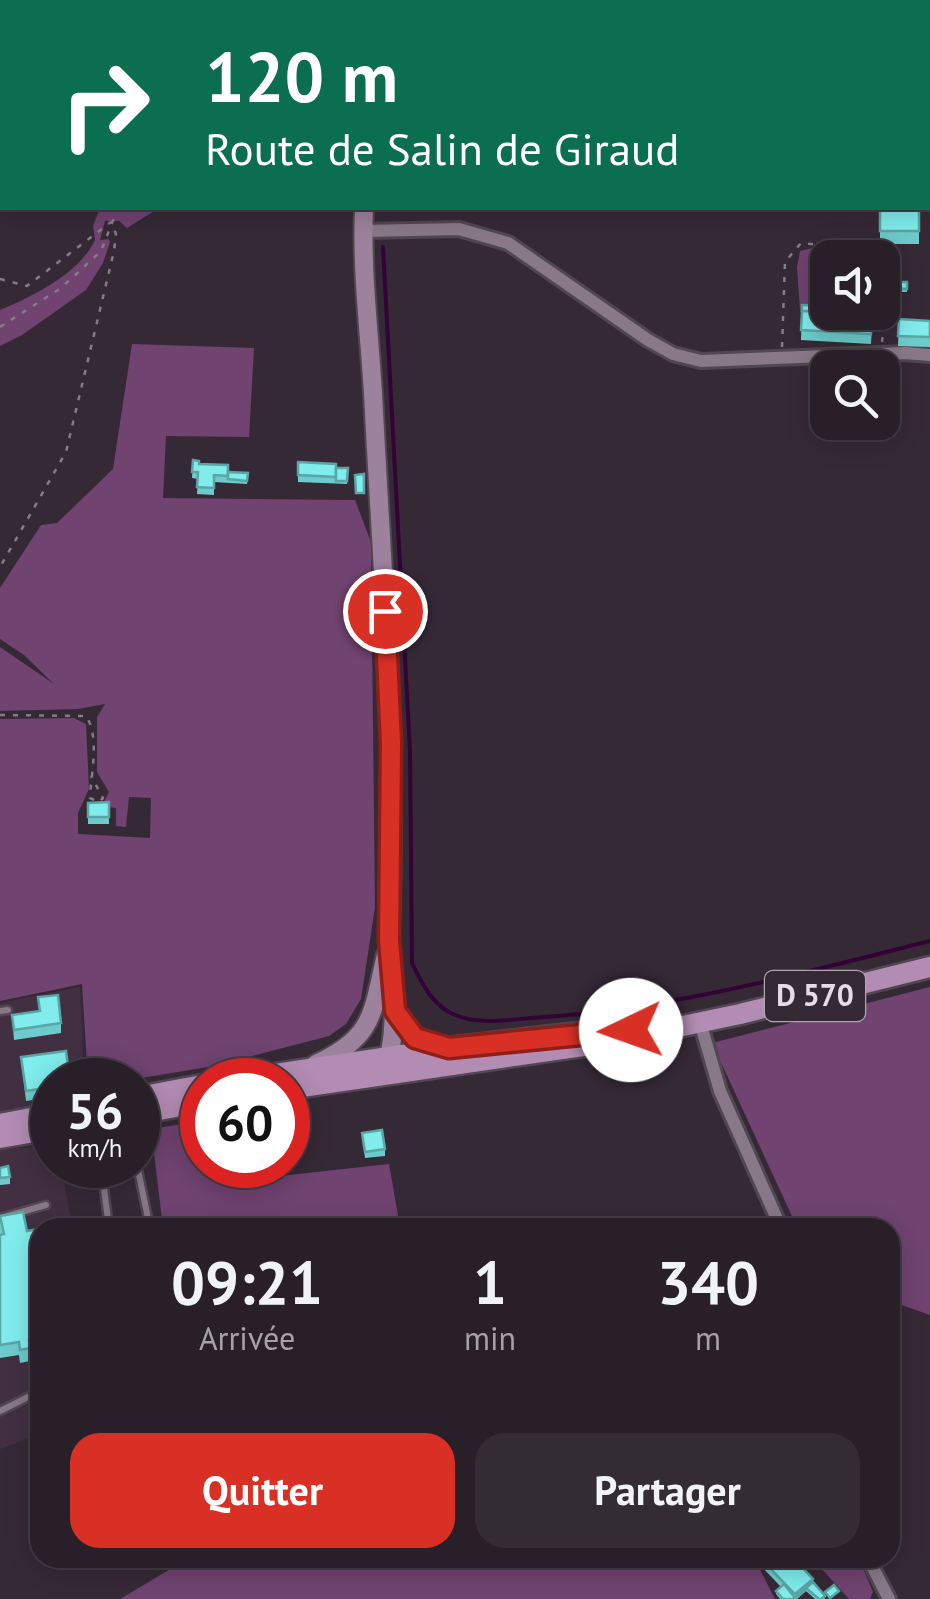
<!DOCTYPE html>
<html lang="fr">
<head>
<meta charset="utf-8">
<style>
  :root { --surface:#281f28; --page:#342c34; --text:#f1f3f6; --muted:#a5a2a8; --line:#443d45; --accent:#d93025 }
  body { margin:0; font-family:"PT Sans",sans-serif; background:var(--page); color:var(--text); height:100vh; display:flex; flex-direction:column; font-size:38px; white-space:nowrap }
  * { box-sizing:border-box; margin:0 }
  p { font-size:32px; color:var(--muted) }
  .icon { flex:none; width:55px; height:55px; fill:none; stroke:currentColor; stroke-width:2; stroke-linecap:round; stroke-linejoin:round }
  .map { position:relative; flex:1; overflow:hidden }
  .details { position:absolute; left:30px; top:1218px; width:870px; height:350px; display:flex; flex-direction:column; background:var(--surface); border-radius:30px; box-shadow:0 5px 25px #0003,0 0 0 2px var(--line) }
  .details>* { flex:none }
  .banner { position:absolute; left:0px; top:0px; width:930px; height:210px; box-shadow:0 5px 25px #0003,0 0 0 2px var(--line); background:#0b6e4f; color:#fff; overflow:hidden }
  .fabs { position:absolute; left:810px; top:240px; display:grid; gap:20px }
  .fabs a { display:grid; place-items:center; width:90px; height:90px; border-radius:20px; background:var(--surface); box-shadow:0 5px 25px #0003,0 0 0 2px var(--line); font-size:50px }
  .speed { position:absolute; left:30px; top:1058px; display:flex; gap:20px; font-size:50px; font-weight:700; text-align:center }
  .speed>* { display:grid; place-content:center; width:130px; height:130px; border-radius:50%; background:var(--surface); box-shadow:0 5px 25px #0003,0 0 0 2px var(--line); line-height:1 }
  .speed small { font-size:25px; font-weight:400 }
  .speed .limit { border:15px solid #d22; background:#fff; color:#111 }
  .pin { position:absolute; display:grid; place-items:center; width:85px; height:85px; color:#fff; margin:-42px; border:5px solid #fff; border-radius:50%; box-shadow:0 2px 10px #0007 }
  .me { position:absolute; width:110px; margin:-55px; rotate:267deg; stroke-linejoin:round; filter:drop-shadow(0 0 8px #0008) }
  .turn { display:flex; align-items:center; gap:35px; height:210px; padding:0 40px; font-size:45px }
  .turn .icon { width:130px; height:130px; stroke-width:2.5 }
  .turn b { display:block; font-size:70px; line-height:85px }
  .eta { display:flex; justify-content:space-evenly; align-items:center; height:170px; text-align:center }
  .eta b { font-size:60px; font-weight:600; line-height:70px }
  .action { display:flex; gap:20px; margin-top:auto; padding:20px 40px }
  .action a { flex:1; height:115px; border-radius:30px; background:var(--accent); color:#fff; font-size:40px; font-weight:600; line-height:115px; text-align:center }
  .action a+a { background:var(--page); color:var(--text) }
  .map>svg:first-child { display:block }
  .built { fill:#423042 }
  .green { fill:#704371 }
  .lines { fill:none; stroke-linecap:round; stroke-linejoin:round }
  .stream { stroke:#320335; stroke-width:4 }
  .lane-casing { stroke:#514651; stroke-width:11 }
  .street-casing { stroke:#514651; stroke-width:18 }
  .secondary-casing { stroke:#514651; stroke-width:22 }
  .primary-casing { stroke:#514651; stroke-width:25 }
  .path { stroke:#867b86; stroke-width:2.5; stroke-dasharray:5 8; stroke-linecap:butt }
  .lane { stroke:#887888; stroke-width:6 }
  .street { stroke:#887888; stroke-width:12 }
  .secondary { stroke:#9d829e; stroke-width:18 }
  .primary { stroke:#b38cb3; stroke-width:20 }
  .wall { fill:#6ecbcb }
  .shaded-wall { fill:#5aa5a5 }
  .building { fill:#80ecec; stroke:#5aa5a5; stroke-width:2.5 }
  .route-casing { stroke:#8d1f18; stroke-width:25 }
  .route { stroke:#d93025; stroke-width:18 }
  .labels { text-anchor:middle; stroke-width:10; stroke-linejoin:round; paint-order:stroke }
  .shield { fill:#362936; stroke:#b0a6b0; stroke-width:2.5 }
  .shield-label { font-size:30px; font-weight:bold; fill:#e5dce5 }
</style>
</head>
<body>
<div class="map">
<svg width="930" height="1599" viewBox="0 0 930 1599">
  <rect width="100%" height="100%" fill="#362936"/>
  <!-- built -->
  <g class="built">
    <polygon points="80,987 84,1080 52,1080 52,1103 0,1114 0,1003"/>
    <polygon points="52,1145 52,1165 61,1165 72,1227 40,1228 40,1434 0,1449 0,1150"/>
  </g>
  <!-- green -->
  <g class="green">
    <path d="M 100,208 L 159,208 L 127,228 L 119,221 L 105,221 L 100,240 L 109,239 L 110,242 L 103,263 L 86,290 L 22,335 L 0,346 L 0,310 C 33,296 79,274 95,240 L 93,226 Z"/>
    <polygon points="812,248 845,250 865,257 828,258 827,305 825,309 800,310 797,267 800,251"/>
    <polygon points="132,344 254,348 249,437 166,436 163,498 355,500 371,542 375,907 361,999 346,1024 329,1036 214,1066 129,1080 88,1080 82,984 0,1001 0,719 74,718 86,724 89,789 78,813 78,834 150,838 151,798 129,797 126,827 116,826 116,808 102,806 109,792 97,772 97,717 105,704 78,709 0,711 0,647 54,684 24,655 0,639 0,588 41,525 57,523 113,469"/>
    <polygon points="930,987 930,1315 890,1301 890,1228 797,1227 712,1043"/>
    <polygon points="202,1121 202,1165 268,1165 271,1177 389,1164 400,1227 163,1227 151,1129"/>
    <polygon points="189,1558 754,1558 775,1599 120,1599"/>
    <polygon points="812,1558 859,1558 873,1592 870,1599 849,1599"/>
  </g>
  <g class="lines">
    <!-- stream -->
    <path class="stream" d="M 383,247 L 410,751 L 412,963 C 422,984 433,1006 455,1015 C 479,1025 506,1020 531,1018 C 666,1010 799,974 930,941"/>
    <defs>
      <g id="lane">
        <polyline points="0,1011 8,1010"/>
        <polyline points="137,1165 150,1228"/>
        <polyline points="0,1218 46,1205"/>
        <polyline points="109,1228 103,1180 111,1165"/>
        <polyline points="0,1411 40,1391"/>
      </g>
      <g id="street">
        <polyline points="364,231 459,229 508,243 648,340 673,354 701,361 905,353 930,355"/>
        <polyline points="700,1022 720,1091 781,1228"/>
        <polyline points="868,1558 889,1599"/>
      </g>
      <g id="secondary">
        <polyline points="427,2 429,0"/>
        <path d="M 364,208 C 361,275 371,345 374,412 C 383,584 397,755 390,927 C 388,977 402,1021 385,1070"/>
        <polyline points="395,1011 415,1038 444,1047"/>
        <path d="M 316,1064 C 375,1037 372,1013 386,955"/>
      </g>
      <g id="primary">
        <polyline points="234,1080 449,1048 596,1031"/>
        <polyline points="288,1089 597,1044 740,1014 930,967"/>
        <polyline points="138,1097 202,1085"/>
        <polyline points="138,1114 202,1102"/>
        <polyline points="0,1124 52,1114"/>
        <polyline points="0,1138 52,1129"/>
      </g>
    </defs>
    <!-- lane casing -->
    <use href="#lane" class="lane-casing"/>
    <!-- street casing -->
    <use href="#street" class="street-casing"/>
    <!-- secondary casing -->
    <use href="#secondary" class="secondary-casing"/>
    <!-- primary casing -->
    <use href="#primary" class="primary-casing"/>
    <!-- path -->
    <g class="path">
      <polyline points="378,2 380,0"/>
      <polyline points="0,279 27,286 111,222 116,234 114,251 66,452 0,567"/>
      <polyline points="0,327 61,288 101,251 118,208"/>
      <polyline points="882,342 891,267 883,259"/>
      <polyline points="782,347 785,262 801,243 875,251 882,258"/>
      <path d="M 0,715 L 86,716 C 100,737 91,773 90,798 L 99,802 L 103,798 L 91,776"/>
    </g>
    <!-- lane -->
    <use href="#lane" class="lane"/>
    <!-- street -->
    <use href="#street" class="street"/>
    <!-- secondary -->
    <use href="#secondary" class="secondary"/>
    <!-- primary -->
    <use href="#primary" class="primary"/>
  </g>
  <!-- wall -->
  <g class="wall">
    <rect x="880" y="208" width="39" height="36"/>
    <rect x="891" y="282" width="16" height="10"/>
    <polygon points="802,305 873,312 871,344 801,340"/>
    <polygon points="899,319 930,321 930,347 898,346"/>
    <polygon points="193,460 199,464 228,472 248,473 247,484 214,482 214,495 197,494 198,479 192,478"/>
    <polygon points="298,462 336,471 348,468 347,484 298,482"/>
    <polygon points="109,802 109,824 88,824 88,803"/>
    <polygon points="38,997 61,1023 61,1033 14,1040 12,1015 39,1011"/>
    <polygon points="21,1057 52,1080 52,1097 26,1101"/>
    <polygon points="288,1108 300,1148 300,1155 288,1157"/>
    <polygon points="362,1133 385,1149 385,1156 365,1158"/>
    <polygon points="0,1168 10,1177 10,1184 0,1185"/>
    <polygon points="0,1216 27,1231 40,1229 40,1352 30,1353 30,1361 20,1363 19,1355 0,1358"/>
    <polygon points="762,1560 786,1566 813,1582 825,1599 815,1599 806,1591 797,1599 780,1599 776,1594 776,1591 781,1587 762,1567"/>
  </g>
  <!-- shaded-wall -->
  <polygon class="shaded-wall" points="813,1579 813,1585 806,1588 806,1591 797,1599 793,1599 795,1594"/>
  <!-- building -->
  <g class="building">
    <rect x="880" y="208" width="39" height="23"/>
    <polygon points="891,282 907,282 907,289 891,288"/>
    <polygon points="802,305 828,306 828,313 802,311"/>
    <polygon points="802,311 872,312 871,334 801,330"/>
    <polygon points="899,319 930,321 930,337 898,336"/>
    <polygon points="193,460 199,461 199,464 228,465 228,476 214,475 214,488 197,487 198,472 192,472"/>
    <polygon points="298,462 336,464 336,477 298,475"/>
    <polygon points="336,468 348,468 347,481 336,481"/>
    <polygon points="228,472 248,473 247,481 228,479"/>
    <polygon points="364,474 364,493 356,493 355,475"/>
    <polygon points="109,802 109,817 88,817 88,803"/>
    <polygon points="58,995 61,1023 14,1030 12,1015 40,1011 38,997"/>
    <polygon points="66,1051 70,1080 52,1080 52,1087 26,1091 21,1057"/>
    <polygon points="293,1107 300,1148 288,1150 288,1108"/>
    <polygon points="382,1130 385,1149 365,1152 362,1133"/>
    <polygon points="8,1166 10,1177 0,1178 0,1168"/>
    <polygon points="23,1212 27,1231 40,1229 40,1339 29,1340 30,1348 20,1350 19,1342 0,1345 0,1235 4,1234 0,1216"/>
    <polygon points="766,1558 779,1558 786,1566 794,1559 813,1579 795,1594 762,1560"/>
    <polygon points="813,1582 825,1596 821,1599 819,1599 806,1588"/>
    <polygon points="784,1584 795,1598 793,1599 783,1599 776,1591"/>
    <polygon points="834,1585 839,1591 830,1598 825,1592"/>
  </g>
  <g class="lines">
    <defs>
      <polyline id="route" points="385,611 391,744 389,940 395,1011 415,1038 449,1048 631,1030"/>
    </defs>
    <!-- route casing -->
    <use href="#route" class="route-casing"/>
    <!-- route -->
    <use href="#route" class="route"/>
  </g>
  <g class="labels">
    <!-- shield labels -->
    <rect class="shield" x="765" y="971" width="100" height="50" rx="8"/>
    <g class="shield-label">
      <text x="815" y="1006">D 570</text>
    </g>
  </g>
</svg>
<div class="fabs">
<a><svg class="icon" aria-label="sound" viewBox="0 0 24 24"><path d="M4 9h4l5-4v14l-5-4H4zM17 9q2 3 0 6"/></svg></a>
<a><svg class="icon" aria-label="search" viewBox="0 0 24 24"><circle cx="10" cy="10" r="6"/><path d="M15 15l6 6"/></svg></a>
</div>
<div class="speed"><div>56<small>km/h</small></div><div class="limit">60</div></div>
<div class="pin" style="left:385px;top:611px;background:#d93025"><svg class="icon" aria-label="arrive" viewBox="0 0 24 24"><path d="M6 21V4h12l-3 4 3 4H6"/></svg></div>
<svg class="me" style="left:631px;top:1030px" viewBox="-20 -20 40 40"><circle r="19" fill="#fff"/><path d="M0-13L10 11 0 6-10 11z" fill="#d93025"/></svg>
<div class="banner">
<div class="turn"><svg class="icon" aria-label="right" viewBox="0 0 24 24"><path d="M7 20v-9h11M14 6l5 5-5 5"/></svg><div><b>120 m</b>Route de Salin de Giraud</div></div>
</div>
<section class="details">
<div class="eta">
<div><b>09:21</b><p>Arrivée</p></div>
<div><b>1</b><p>min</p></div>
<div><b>340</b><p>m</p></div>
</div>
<div class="action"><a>Quitter</a><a>Partager</a></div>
</section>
</div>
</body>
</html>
